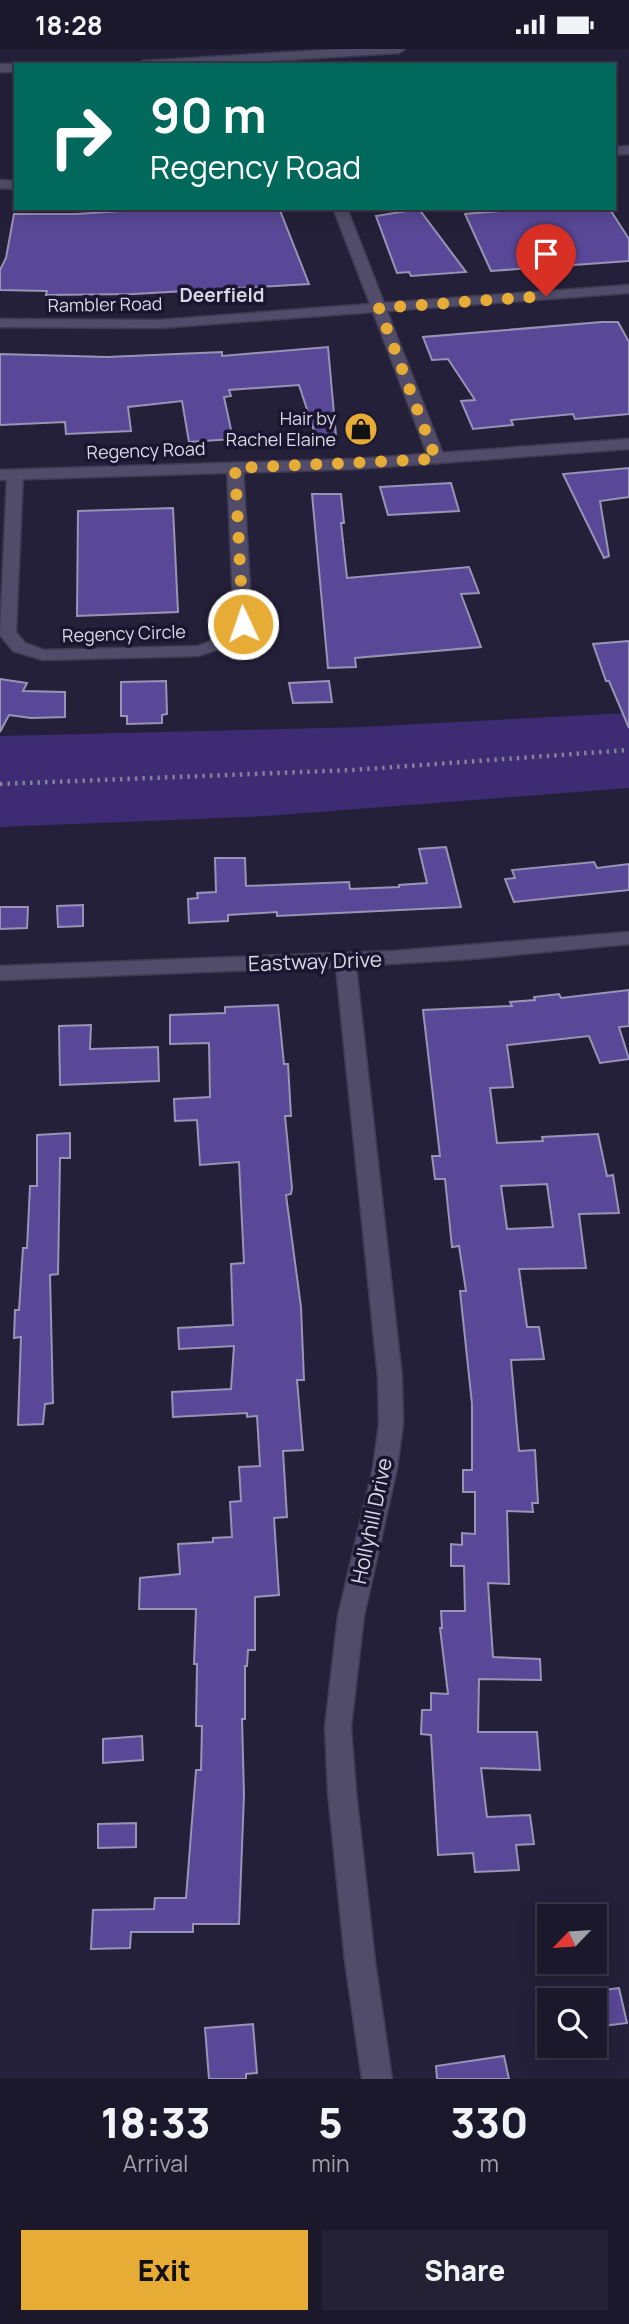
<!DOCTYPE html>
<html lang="en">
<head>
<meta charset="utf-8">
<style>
  :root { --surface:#1b182c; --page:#242134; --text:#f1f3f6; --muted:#a0a0a9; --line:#393748; --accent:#e7ac36 }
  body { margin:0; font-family:Manrope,sans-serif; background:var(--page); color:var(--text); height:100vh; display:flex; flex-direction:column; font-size:26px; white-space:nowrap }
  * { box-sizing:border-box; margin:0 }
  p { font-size:23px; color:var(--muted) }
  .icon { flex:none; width:38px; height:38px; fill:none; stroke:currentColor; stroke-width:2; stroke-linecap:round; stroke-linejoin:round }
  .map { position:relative; height:2030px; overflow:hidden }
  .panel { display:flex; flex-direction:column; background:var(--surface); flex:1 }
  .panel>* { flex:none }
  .guide { position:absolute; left:14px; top:14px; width:602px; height:147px; border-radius:0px; box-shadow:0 4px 18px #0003,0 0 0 2px var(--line); background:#00695c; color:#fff; overflow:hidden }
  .needle { width:46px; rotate:245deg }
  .fabs { position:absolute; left:537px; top:1855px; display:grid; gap:14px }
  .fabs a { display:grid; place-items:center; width:70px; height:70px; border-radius:0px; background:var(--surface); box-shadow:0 4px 18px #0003,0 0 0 2px var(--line); font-size:35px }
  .pin { position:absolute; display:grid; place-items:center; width:60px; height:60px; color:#fff; margin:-72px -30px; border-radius:50% 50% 50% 0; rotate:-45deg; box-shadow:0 0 7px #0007 }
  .pin .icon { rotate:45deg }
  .me { position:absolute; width:77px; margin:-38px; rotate:357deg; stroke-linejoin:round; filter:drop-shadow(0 0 5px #0008) }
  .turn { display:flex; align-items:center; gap:24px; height:147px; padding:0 21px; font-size:32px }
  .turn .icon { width:91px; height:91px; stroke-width:2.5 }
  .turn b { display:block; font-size:49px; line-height:60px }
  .eta { display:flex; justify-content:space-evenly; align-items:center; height:119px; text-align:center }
  .eta b { font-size:42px; font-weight:800; line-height:49px }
  .button { display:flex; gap:14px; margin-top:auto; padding:14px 21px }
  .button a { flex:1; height:80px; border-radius:0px; background:var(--accent); color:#111; font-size:28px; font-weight:800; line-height:80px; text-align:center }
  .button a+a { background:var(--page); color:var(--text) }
  .status { display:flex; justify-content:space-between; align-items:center; height:49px; padding:0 35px; background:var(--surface); direction:ltr }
  .status svg { height:19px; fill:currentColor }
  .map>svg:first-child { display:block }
  .green { fill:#3d2b73 }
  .building { fill:#594897; stroke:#9894b5; stroke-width:2; fill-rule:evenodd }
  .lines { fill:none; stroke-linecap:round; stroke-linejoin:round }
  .street-casing { stroke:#3f3a50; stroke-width:3 }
  .secondary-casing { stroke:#3f3a50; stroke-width:3 }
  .street { fill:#504c69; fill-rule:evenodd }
  .secondary { fill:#504c69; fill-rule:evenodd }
  .rail { stroke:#848197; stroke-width:4.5; stroke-dasharray:2.5 5; stroke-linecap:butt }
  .route { stroke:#e7ac36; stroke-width:12; stroke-dasharray:0 21.6 }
  .labels { text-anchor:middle; stroke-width:7; stroke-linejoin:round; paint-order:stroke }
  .far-street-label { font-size:18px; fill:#d9d7e8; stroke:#1b162f }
  .far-poi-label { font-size:18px; fill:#d9d7e8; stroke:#1b162f; text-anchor:end }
  .far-neighbourhood-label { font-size:19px; font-weight:bold; fill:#d9d7e8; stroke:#1b162f }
  .street-label { font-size:21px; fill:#d9d7e8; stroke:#1b162f }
</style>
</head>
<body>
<div class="status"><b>18:28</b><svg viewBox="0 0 49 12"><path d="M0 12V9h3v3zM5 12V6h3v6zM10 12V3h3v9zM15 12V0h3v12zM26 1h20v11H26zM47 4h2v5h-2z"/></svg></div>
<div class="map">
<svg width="629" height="2030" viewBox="0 0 629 2030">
  <rect width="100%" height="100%" fill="#24203a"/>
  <!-- green -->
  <polygon class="green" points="629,664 629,739 266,767 0,778 0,687 363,678"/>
  <!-- building -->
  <g class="building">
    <polygon points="167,159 279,159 309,235 134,245 46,246 47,242 0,241 0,221 6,209 14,165 76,165"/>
    <polygon points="538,159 609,159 629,190 629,212 491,222 465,165"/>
    <polygon points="419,160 466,223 411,227 409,223 397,224 376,167"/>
    <polygon points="602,273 618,273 629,293 629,365 575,370 573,365 511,371 513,376 473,380 461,352 475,351 448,310 432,311 423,288"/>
    <polygon points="328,298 336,387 316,388 299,336 229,341 231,347 224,348 233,390 189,393 182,352 128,358 131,382 66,385 65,373 0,376 0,305 107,308 222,303 222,307"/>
    <polygon points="629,419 629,448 600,452 609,507 604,509 563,425"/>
    <polygon points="451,434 459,462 388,466 380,438"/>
    <polygon points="312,445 341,445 344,474 341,474 347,529 469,518 479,544 461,545 481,598 355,609 356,618 328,619"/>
    <polygon points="173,459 178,563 77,567 78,462"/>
    <polygon points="629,592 629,679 609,632 606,632 593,595"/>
    <polygon points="0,630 27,634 23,642 65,643 65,668 31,669 9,666 0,683"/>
    <polygon points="166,632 167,665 162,666 162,674 127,675 127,667 121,667 121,633"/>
    <polygon points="329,632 332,653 293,654 289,634"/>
    <polygon points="446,798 461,858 277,867 277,863 228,866 228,872 189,874 188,850 198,849 197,844 216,843 215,809 245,809 246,837 349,833 350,840 399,838 399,836 427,834 419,800"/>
    <polygon points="594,813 597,819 629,815 629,841 514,853 505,830 515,829 512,821"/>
    <polygon points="83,856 83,877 58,878 57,857"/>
    <polygon points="0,858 28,858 27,879 0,880"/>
    <path d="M 629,941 L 629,977 L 619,978 L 629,1010 L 600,1014 L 589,987 L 507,996 L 513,1038 L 490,1039 L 497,1094 L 543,1092 L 542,1088 L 598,1085 L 607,1127 L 613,1126 L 619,1164 L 579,1165 L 586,1219 L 519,1220 L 527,1278 L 539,1278 L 544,1310 L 511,1311 L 519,1402 L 535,1401 L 538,1454 L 532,1454 L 533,1463 L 507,1462 L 509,1535 L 488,1534 L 493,1608 L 540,1610 L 541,1631 L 479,1630 L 478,1683 L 537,1683 L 540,1721 L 481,1719 L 487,1768 L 530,1766 L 534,1795 L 516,1796 L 519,1821 L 475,1823 L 473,1804 L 438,1806 L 431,1686 L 421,1685 L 422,1661 L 431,1661 L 431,1644 L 448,1645 L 440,1579 L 442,1579 L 441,1562 L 465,1562 L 464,1517 L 451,1517 L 451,1495 L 462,1496 L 462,1484 L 475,1485 L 475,1443 L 463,1443 L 463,1421 L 472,1421 L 472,1355 L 460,1242 L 466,1242 L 459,1197 L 452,1198 L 445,1130 L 435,1130 L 432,1107 L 440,1107 L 423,961 L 512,957 L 510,953 L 535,951 L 534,948 L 559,945 L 561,949 ZM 547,1135 L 553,1178 L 507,1180 L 501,1137 Z"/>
    <polygon points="278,956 284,1015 288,1015 291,1067 285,1067 292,1139 291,1145 286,1146 301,1258 304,1331 297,1331 303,1401 283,1402 287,1468 274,1469 279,1546 255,1548 255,1601 248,1601 247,1617 245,1617 245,1670 242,1670 244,1746 239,1875 193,1875 193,1883 131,1883 130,1899 91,1900 93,1861 154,1860 155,1849 186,1849 196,1721 201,1721 202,1677 196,1677 197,1615 194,1615 196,1560 139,1560 140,1529 180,1525 178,1495 213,1493 213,1489 232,1488 230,1453 241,1452 239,1418 260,1417 257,1367 247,1368 247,1364 173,1368 172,1343 231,1340 234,1297 179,1300 178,1279 233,1276 231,1215 244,1214 239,1113 200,1116 197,1071 175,1072 174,1050 210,1048 209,994 170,995 170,966 225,964 225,958"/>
    <polygon points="91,976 90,1000 158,998 159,1032 60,1036 59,977"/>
    <polygon points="70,1084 70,1109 60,1109 58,1225 50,1226 53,1354 45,1355 43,1375 18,1376 21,1288 14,1289 15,1261 19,1261 23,1199 27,1199 30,1137 37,1137 37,1086"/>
    <polygon points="142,1687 143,1711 103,1714 103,1690"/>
    <polygon points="136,1774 136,1798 98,1799 98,1775"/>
    <polygon points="619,1939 627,1974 595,1978 595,1942"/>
    <polygon points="253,1975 257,2024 246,2025 246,2030 209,2030 205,1979"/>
    <polygon points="504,2007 509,2030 437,2030 436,2017"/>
  </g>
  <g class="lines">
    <defs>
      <g id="street">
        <polygon points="342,0 405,0 399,4 204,16 137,16 143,12"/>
        <polygon points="0,15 16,15 17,16 16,23 0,23"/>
        <polygon points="629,97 629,105 614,106 614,98"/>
        <polygon points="0,131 16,132 16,140 0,139"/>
        <polygon points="333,159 347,159 384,254 629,236 629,244 387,262 445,410 437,415 429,410 373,263 159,279 0,278 0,270 159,271 370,255"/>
        <polygon points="235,414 243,419 252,575 237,594 198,607 43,611 13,602 0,586 7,426 15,421 23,426 16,583 25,594 44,601 198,597 224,587 234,575 227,419"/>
        <polygon points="629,883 629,895 472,910 356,917 402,1329 403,1375 397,1419 364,1567 351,1678 356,1743 375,1912 392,2030 362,2030 345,1912 328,1743 325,1678 338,1567 373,1419 379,1375 378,1329 336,918 0,931 0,917 394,902"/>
      </g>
      <polygon id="secondary" points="629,390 629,400 356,420 0,431 0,421 356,410"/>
    </defs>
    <!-- street casing -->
    <use href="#street" class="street-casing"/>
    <!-- secondary casing -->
    <use href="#secondary" class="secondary-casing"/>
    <!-- street -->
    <use href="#street" class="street"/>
    <!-- secondary -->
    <use href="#secondary" class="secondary"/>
    <!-- rail -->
    <polyline class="rail" points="0,735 353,721 629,701"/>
  </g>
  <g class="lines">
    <!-- route -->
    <polyline class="route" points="243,575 235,419 436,410 379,259 546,247"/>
  </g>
  <!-- icons -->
  <defs>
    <symbol id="shop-disc" viewBox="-11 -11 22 22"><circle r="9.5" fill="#e7ac36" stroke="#1b162f"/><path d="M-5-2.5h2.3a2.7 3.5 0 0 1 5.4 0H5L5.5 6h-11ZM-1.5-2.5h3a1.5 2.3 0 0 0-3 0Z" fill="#111"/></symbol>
  </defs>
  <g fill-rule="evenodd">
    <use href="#shop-disc" x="342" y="361" width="38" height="38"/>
  </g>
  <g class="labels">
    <!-- far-street labels -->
    <g class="far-street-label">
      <text transform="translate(105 256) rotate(-1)" y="6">Rambler Road</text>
      <text transform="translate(146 402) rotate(-2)" y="6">Regency Road</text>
      <text transform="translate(124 585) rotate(-2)" y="6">Regency Circle</text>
    </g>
    <!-- far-poi labels -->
    <g class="far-poi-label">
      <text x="336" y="376">Hair by<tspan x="336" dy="21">Rachel Elaine</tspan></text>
    </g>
    <!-- far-neighbourhood labels -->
    <g class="far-neighbourhood-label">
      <text x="222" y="253">Deerfield</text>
    </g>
    <!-- street labels -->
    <g class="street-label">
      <text transform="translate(315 913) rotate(-2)" y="7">Eastway Drive</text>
      <text transform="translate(372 1472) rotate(-78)" y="7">Hollyhill Drive</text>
    </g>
  </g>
</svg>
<div class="fabs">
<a><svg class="needle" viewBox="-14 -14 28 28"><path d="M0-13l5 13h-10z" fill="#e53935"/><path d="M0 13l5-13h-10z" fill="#a0a0a9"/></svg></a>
<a><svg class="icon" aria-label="search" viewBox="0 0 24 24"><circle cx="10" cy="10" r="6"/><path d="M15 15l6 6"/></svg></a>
</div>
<div class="pin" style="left:546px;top:247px;background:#d93025"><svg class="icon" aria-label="arrive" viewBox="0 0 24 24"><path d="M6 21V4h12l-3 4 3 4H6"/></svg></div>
<svg class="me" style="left:243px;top:575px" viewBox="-20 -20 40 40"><circle r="17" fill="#e7ac36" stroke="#fff" stroke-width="3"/><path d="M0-11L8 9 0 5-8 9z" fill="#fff"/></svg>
<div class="guide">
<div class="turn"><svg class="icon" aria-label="right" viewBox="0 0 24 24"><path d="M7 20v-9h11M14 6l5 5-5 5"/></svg><div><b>90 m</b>Regency Road</div></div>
</div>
</div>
<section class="panel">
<div class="eta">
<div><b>18:33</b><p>Arrival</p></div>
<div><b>5</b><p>min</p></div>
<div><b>330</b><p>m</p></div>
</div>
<div class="button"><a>Exit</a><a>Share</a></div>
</section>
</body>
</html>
